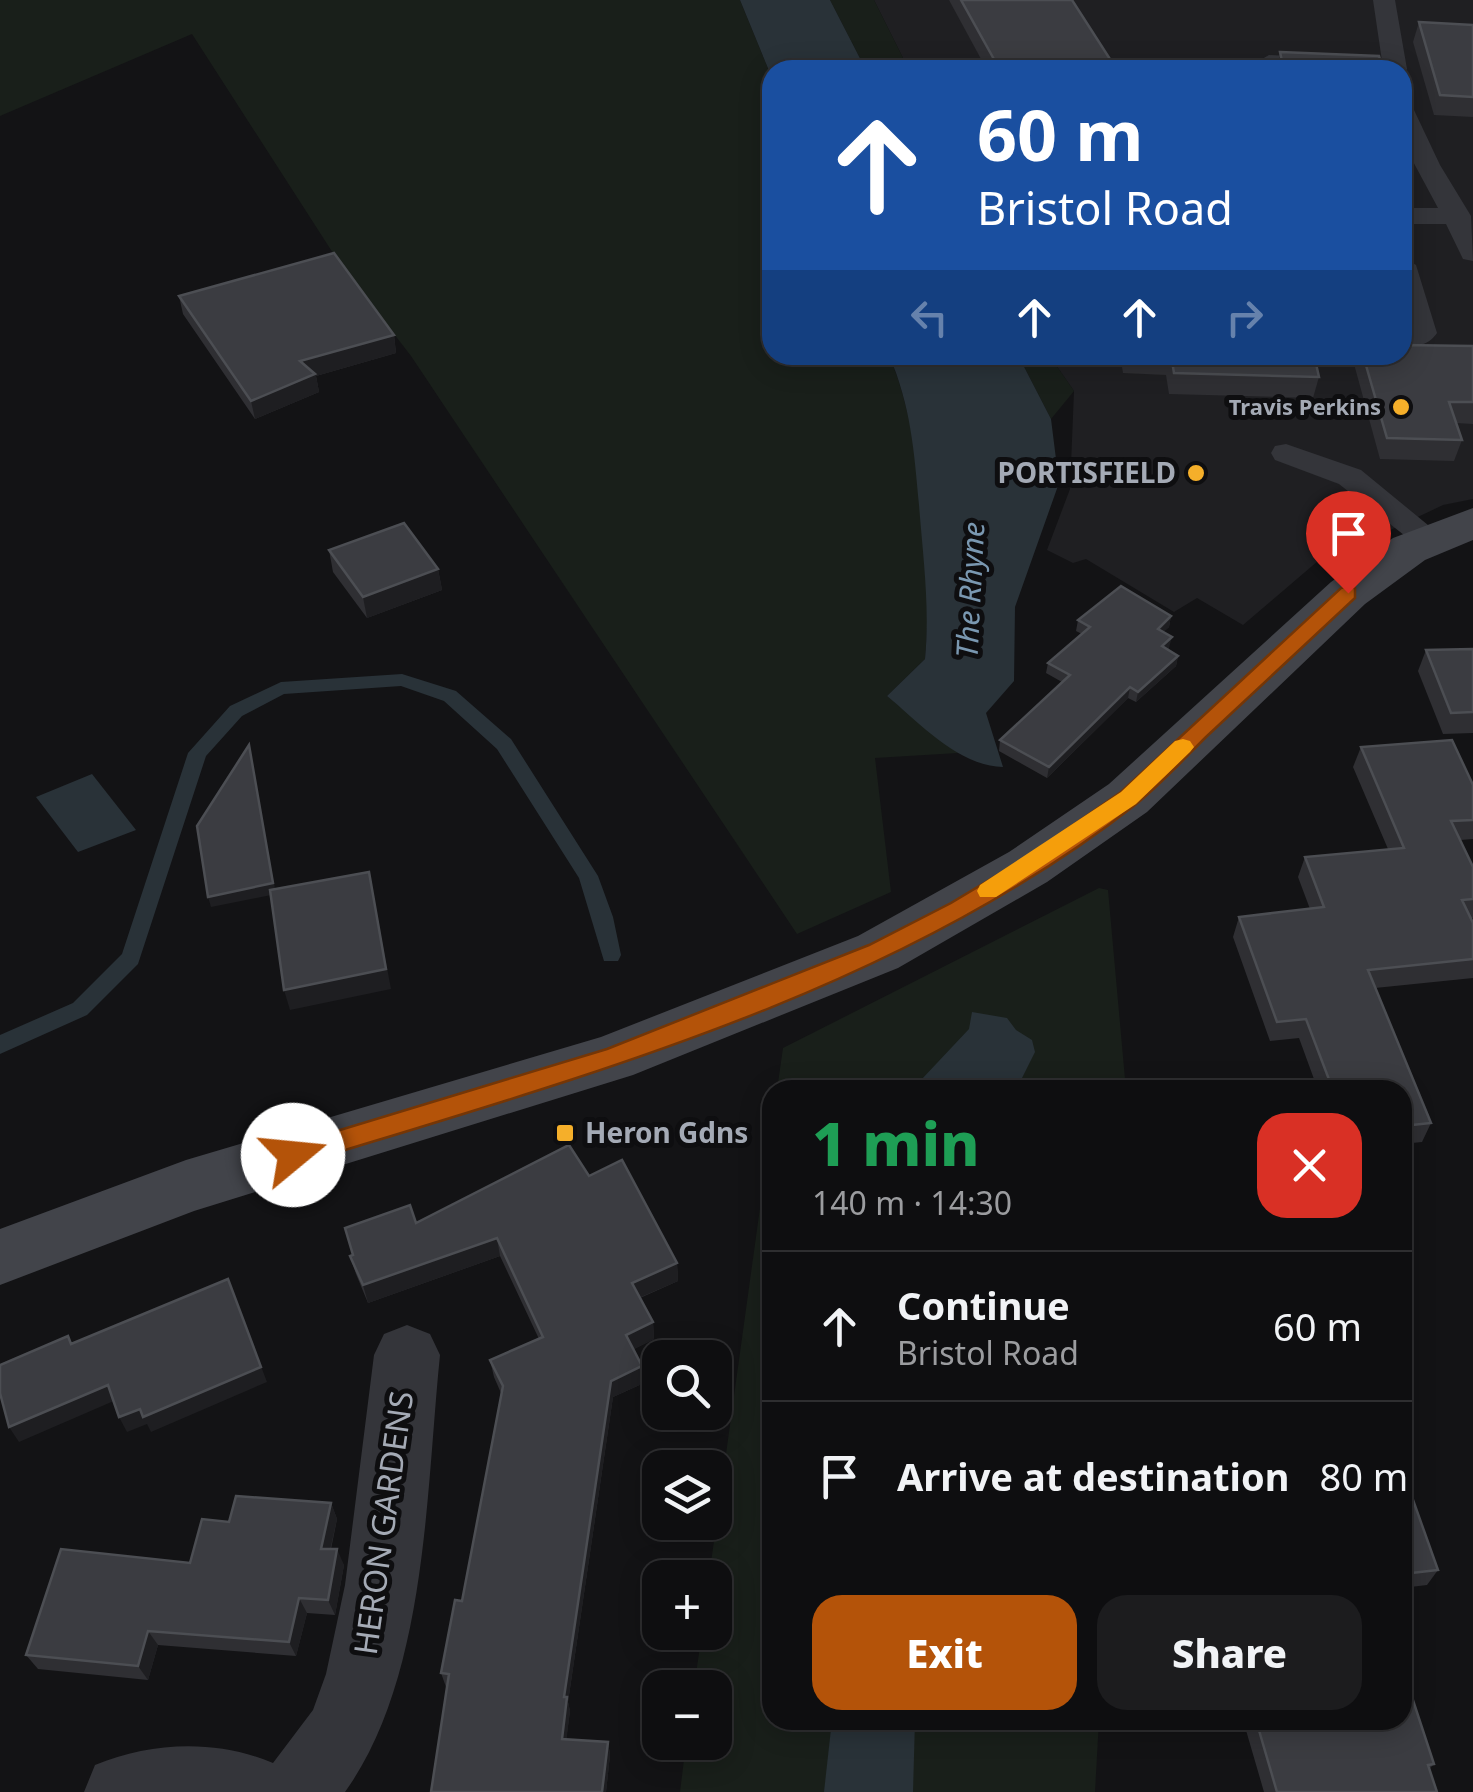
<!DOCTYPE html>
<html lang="en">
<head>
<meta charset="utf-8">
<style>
  :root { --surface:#0e0e10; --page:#1c1c1e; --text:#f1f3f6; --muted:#9b9c9f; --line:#2e2e30; --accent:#b45309 }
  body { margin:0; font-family:"Noto Sans",sans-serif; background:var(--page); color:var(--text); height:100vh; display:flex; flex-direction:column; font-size:38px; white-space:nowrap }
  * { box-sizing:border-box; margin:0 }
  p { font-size:32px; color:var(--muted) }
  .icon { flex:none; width:55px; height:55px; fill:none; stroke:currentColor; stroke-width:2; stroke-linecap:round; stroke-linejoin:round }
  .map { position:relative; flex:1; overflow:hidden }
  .panel { position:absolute; left:762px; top:1080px; width:650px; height:650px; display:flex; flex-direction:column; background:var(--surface); border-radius:30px; box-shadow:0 5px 25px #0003,0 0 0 2px var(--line) }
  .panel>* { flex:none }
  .guide { position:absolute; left:762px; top:60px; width:650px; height:305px; border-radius:30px; box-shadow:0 5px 25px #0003,0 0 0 2px var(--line); background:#1a4fa0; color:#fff; overflow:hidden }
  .fabs { position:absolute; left:642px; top:1340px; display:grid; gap:20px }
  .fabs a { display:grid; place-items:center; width:90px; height:90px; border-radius:20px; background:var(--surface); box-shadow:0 5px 25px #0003,0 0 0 2px var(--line); font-size:50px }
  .pin { position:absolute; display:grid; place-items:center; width:85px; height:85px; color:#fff; margin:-102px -42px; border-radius:50% 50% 50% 0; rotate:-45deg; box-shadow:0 0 10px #0007 }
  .pin .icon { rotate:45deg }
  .me { position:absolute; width:110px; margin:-55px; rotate:73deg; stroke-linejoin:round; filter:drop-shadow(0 0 8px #0008) }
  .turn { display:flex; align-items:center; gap:35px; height:210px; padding:0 50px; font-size:45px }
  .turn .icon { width:130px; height:130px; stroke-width:2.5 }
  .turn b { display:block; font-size:70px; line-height:85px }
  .lanes { display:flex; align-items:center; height:95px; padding:0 50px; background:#0003; justify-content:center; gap:50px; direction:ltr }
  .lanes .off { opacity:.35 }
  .round { display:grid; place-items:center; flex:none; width:105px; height:105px; border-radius:30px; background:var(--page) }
  .head { display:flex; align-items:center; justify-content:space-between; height:170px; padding:0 50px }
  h1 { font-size:60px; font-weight:800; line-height:75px; color:#1e9e55 }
  .action { display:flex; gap:20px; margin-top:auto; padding:20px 50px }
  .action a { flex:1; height:115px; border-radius:30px; background:var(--accent); color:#fff; font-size:40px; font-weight:800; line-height:115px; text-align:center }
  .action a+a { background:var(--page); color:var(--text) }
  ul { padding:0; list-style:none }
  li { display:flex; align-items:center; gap:30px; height:150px; padding:0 50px; border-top:2px solid var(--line) }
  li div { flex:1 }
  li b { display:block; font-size:38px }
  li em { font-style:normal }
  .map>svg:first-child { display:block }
  .built { fill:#1f1f22 }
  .green { fill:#191f1a }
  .water { fill:#293238 }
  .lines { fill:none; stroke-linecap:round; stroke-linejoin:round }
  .stream { fill:#293238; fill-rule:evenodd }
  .service { fill:#34353a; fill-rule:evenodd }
  .minor { fill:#34353a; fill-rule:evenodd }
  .secondary { fill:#42444a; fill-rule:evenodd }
  .wall { fill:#2f2f33 }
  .shaded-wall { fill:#1e1e21 }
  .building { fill:#3b3c41; stroke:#4c4e53; stroke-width:2.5 }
  .route { fill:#b45309; stroke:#753606; stroke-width:2.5 }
  .slow { fill:#f59e0b }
  .poi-dot { fill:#f5af2a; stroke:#0e0e10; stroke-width:4 }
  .labels { text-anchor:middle; stroke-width:10; stroke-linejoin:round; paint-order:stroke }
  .far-poi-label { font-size:22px; font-weight:bold; fill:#a4aab5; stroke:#0e0e10; text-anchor:end }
  .poi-label { font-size:28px; font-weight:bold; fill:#a4aab5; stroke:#0e0e10; text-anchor:end }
  .water-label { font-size:30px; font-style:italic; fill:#7a98b1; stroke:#0e0e10 }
  .near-street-label { font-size:32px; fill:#a4aab5; stroke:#0e0e10 }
</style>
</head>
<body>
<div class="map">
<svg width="1473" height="1792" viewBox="0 0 1473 1792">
  <rect width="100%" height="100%" fill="#131315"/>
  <!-- built -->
  <polygon class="built" points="874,0 1473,0 1473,499 1443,505 1361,544 1346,537 1243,625 1197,598 1174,612 1086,559 1073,563 1047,550 1070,489 1074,391 1049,355 1402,355 1402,70 909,70"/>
  <!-- green -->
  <g class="green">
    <path d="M 0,0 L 740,0 L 772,78 L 772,355 L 889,355 C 923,435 933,573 925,659 L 887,696 L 958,753 L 875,758 L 891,892 L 797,934 L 411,356 L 340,264 L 192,34 L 0,116 Z"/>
    <polygon points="830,0 874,0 909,70 866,70"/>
    <polygon points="1018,355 1049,355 1074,391 1051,419"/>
    <polygon points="1099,888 1108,890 1126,1090 777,1090 783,1048"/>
    <polygon points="772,1121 772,1720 1099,1720 1095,1792 680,1792 686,1743 715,1742 715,1688 694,1687 702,1633 715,1632 715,1578 709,1577"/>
  </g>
  <!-- water -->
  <g class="water">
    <polygon points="740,0 830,0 866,70 772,70 772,78"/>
    <path d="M 889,355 L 1018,355 L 1051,419 L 1059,483 L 1015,607 L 1014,681 L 986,713 L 1003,767 C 958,766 920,723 887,696 L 925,659 C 930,607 923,557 919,505 C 914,450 911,407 889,355 Z"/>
    <polygon points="92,774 136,830 78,852 36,797"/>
    <polygon points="972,1012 1007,1018 1016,1030 1032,1040 1035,1052 1016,1090 918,1090 921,1080 969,1029"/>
    <polygon points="832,1720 915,1720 913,1792 824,1792"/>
  </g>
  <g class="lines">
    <!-- stream -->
    <polygon class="stream" points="402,674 456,691 511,739 598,876 613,917 621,955 618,961 604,961 579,878 497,749 444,701 401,686 284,694 242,716 206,756 138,964 87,1015 0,1054 0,1035 73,1003 122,954 188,753 230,706 281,682"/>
    <!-- service -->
    <g class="service">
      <polygon points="1373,0 1395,0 1407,69 1403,75 1402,70 1269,69 1257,62 1269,55 1382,61"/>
      <polygon points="1402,103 1414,110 1440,165 1471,216 1473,261 1463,259 1446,224 1402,224 1402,208 1438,208 1402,141"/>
      <path d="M 1402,257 L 1416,265 L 1437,333 C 1428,346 1418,346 1402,346 L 1402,328 L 1408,328 L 1402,312 Z"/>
      <polygon points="1286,444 1361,470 1445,539 1440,546 1418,546 1339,484 1275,460 1271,453 1275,446"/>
    </g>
    <!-- minor -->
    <path class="minor" d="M 407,1325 L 430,1334 L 440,1355 C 426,1492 427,1678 345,1792 L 84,1792 L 95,1765 C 151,1742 216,1739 273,1763 L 313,1710 L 326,1674 L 345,1585 L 374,1355 L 384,1334 Z"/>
    <!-- secondary -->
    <polygon class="secondary" points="1473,508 1473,540 1425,560 1365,604 1147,812 1047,882 898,968 633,1075 194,1211 0,1285 0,1229 186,1160 601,1037 858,936 1009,852 1109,784 1331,582 1393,538"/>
  </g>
  <!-- wall -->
  <g class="wall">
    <polygon points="949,0 1072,0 1117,70 987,70"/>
    <polygon points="1419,22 1473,25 1473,117 1434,115 1413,42"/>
    <polygon points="1280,52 1383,70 1277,70"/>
    <polygon points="1402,141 1408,161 1402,180"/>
    <polygon points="179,296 394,335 396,353 316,376 319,392 255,419 183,314"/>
    <polygon points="1473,346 1473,424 1456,423 1462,440 1454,461 1380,459 1354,364 1356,355 1402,355"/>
    <polygon points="1120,355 1314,355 1319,377 1313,398 1169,394 1166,375 1123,373"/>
    <polygon points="329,550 438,569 442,590 367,618 333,572"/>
    <polygon points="1171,616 1169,627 1163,632 1169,648 1167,650 1178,656 1176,666 1136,702 1128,698 1047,778 999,751 1000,740 1062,682 1046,673 1048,663 1082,634 1076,631 1078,620"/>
    <polygon points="1473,649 1473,733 1443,734 1418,671 1426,650"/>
    <polygon points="1361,747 1473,785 1473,839 1460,840 1473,867 1473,918 1471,919 1473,923 1473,978 1375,988 1431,1123 1422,1142 1402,1144 1402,1090 1318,1090 1299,1038 1270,1041 1233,937 1239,917 1310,909 1298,877 1305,857 1388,849 1353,767"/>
    <polygon points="589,1176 677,1263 678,1281 640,1298 653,1322 654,1339 634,1349 644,1383 613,1397 568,1702 570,1711 566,1740 608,1742 610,1755 606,1792 446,1687 441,1673 462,1601 501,1393 494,1377 490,1360 539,1339 500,1256 368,1303 356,1274 350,1256 416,1223"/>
    <polygon points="1402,1469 1438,1570 1427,1585 1402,1588"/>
    <polygon points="331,1503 337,1519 331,1549 344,1565 335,1615 307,1613 296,1656 158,1645 148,1680 38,1669 26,1655 190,1563 229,1522"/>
    <polygon points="1243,1720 1402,1720 1434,1764 1429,1769 1437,1792 1264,1792"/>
  </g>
  <!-- shaded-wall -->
  <g class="shaded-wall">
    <polygon points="394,335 396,353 316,376 319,392 255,419 251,401 300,361"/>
    <polygon points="438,569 442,590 367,618 363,597"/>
    <polygon points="1171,616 1169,627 1155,640 1158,629"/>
    <polygon points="1172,637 1169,648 1159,657 1162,646"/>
    <polygon points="1178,656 1176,666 1136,702 1138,692"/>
    <polygon points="1130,687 1128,698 1047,778 1049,767"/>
    <polygon points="249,745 276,894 211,907 208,897"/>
    <polygon points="369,872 391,989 290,1010 284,990"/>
    <polygon points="497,1238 500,1256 368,1303 363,1285"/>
    <polygon points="677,1263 678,1281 634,1300 632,1283"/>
    <polygon points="228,1279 267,1382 151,1432 147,1424 127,1432 119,1417 140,1409"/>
    <polygon points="653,1322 654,1339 628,1352 626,1335"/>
    <polygon points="642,1366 644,1383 613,1397 568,1702 570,1711 565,1752 562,1739 564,1697 611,1381"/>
    <polygon points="108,1385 116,1400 19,1442 9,1427"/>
    <polygon points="331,1503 337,1519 327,1564 321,1549"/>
    <polygon points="337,1549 344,1565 335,1615 328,1600"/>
    <polygon points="299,1598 307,1613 296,1656 289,1642"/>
    <polygon points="148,1631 158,1645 148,1680 138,1666"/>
    <polygon points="608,1742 610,1755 606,1792 602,1792"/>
  </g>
  <!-- building -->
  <g class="building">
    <polygon points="961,0 1072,0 1117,70 1000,70"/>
    <polygon points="1419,22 1473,25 1473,97 1440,95"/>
    <polygon points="1280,52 1379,56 1383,70 1284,70"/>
    <polygon points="1402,141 1408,161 1402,161"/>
    <polygon points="334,253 394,335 300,361 315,374 251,401 179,296"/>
    <polygon points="1402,345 1473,346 1473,402 1449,402 1462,440 1387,438 1363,355 1402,355"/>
    <polygon points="1171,355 1314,355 1319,377 1174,373"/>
    <polygon points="404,523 438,569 363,597 329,550"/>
    <polygon points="1121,586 1171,616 1158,629 1172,637 1162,646 1178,656 1138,692 1130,687 1049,767 1000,740 1070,675 1048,663 1090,627 1078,620"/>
    <polygon points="1473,649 1473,712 1451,713 1426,650"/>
    <polygon points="1452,740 1473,785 1473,820 1451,821 1473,867 1473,899 1462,900 1473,923 1473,959 1368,970 1431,1123 1402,1126 1402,1090 1333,1090 1306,1019 1277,1022 1239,917 1324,907 1305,857 1404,848 1361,747"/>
    <polygon points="249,745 273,883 208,897 197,826"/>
    <polygon points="369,872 386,969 284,990 270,890"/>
    <polygon points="569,1145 589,1176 622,1160 677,1263 632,1283 653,1322 626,1335 642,1366 611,1381 564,1697 567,1697 562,1739 608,1742 602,1792 431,1792 449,1674 441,1673 455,1600 462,1601 503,1386 490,1360 543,1337 497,1238 363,1285 350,1256 353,1255 345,1228 410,1205 416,1223"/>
    <polygon points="228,1279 261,1367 143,1417 140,1409 119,1417 108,1385 9,1427 0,1393 0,1365 68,1336 71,1344"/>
    <polygon points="1402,1469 1438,1570 1402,1574"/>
    <polygon points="236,1496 331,1503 321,1549 337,1549 328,1600 299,1598 289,1642 148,1631 138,1666 26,1655 61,1549 190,1563 202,1519 229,1522"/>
    <polygon points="1407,1682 1434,1764 1428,1765 1437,1792 1277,1792 1256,1720 1402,1720 1402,1683"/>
  </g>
  <!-- route -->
  <path class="route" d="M 1348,586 L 1355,588 L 1355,598 C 1305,644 1256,691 1206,737 C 1183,760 1160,785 1135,805 C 893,994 582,1077 293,1166 L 284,1162 L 280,1155 L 284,1147 L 607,1049 L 869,945 L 951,903 L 1021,861 L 1121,792 L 1341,588 Z"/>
  <!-- slow -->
  <polygon class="slow" points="1183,739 1190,741 1194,747 1190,752 1136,804 996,897 980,897 977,891 980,885 1121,792 1175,741"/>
  <!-- markers -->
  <g class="poi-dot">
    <circle cx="1401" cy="407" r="10"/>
    <circle cx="1196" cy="473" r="10"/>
    <rect x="555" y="1123" width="20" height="20" rx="5"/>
  </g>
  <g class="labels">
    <!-- far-poi labels -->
    <g class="far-poi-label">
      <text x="1381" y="415">Travis Perkins</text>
    </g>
    <!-- poi labels -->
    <g class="poi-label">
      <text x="1176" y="483">PORTISFIELD</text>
      <text x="585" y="1143" text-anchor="start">Heron Gdns</text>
    </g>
    <!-- water labels -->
    <g class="water-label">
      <text transform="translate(971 590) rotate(-87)" y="10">The Rhyne</text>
    </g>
    <!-- near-street labels -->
    <g class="near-street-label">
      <text transform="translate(384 1523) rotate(-82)" y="11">HERON GARDENS</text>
    </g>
  </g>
</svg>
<div class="fabs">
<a><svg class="icon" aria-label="search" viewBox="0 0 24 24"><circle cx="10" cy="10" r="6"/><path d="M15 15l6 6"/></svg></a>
<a><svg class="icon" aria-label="layers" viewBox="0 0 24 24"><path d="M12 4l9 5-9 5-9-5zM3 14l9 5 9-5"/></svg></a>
<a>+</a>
<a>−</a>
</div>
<div class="pin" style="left:1348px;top:593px;background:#d93025"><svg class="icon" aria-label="arrive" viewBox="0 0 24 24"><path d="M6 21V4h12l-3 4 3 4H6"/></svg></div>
<svg class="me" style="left:293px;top:1155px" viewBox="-20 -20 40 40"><circle r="19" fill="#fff"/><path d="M0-13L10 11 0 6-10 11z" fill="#b45309"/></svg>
<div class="guide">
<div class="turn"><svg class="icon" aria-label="ahead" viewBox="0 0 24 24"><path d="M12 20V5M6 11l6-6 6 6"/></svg><div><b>60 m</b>Bristol Road</div></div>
<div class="lanes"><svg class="icon off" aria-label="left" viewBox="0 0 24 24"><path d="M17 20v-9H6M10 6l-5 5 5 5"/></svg><svg class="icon" aria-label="ahead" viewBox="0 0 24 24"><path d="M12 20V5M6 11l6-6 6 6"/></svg><svg class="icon" aria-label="ahead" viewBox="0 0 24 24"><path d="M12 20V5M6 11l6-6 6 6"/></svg><svg class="icon off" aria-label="right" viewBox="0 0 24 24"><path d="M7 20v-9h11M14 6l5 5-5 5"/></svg></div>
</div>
<section class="panel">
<div class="head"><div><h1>1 min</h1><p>140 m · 14:30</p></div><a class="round" style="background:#d93025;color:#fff"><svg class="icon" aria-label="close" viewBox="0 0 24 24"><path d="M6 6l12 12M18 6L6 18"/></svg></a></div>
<ul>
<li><svg class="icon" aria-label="ahead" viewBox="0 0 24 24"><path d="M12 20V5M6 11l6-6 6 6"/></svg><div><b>Continue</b><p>Bristol Road</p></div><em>60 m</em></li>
<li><svg class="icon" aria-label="arrive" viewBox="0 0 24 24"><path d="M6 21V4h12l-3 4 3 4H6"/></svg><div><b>Arrive at destination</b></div><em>80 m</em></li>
</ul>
<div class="action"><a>Exit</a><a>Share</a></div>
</section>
</div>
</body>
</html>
